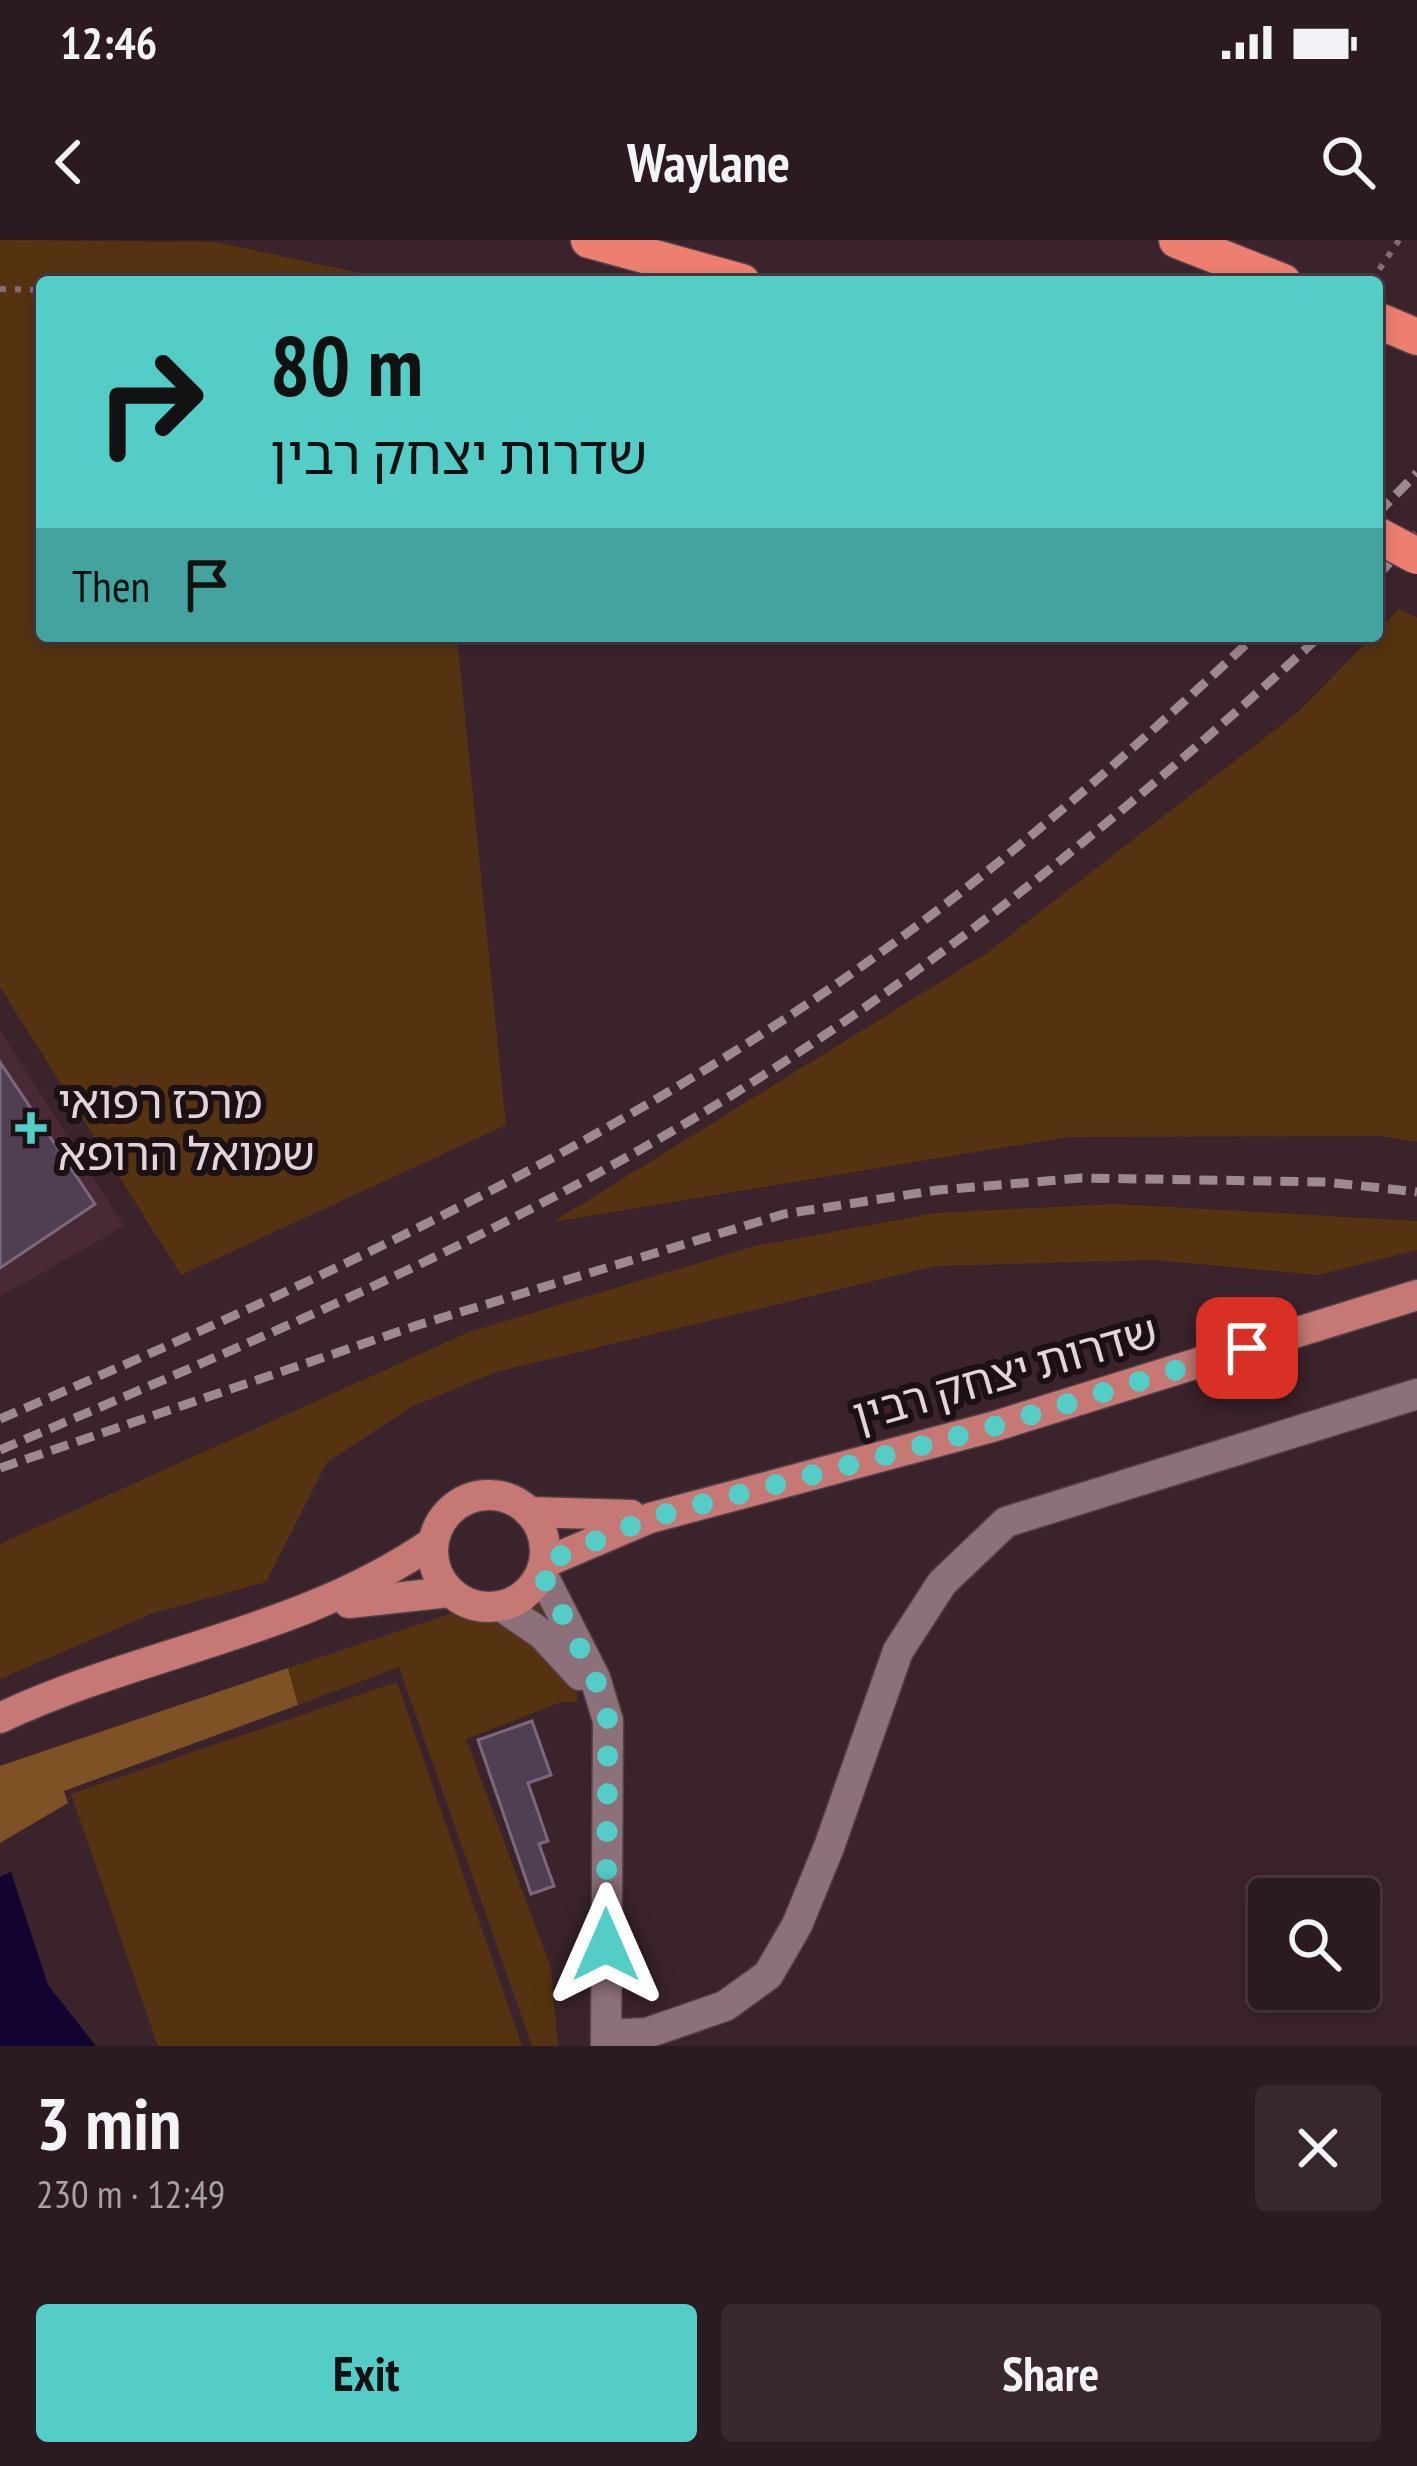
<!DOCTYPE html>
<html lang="en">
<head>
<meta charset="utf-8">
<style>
  :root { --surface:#2c1a21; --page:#38272e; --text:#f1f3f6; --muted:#a6a1a5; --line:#48383f; --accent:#54cdc7 }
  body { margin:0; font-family:"PT Sans Narrow","Noto Sans Hebrew",sans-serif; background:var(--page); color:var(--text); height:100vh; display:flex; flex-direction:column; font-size:45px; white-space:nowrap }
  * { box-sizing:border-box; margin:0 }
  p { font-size:39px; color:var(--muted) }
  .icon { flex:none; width:66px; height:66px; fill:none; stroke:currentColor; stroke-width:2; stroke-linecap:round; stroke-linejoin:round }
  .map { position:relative; height:1806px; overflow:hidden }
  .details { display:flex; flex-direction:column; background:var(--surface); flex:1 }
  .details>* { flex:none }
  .top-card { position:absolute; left:36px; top:36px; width:1347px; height:366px; border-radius:12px; box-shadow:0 6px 18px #0003,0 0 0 3px var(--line); background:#54cdc7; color:#111; overflow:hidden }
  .tools { position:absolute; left:1248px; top:1638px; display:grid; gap:24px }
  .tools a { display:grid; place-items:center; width:132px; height:132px; border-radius:12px; background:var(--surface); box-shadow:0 6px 18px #0003,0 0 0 3px var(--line); font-size:60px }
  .pin { position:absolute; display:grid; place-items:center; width:102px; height:102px; color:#fff; margin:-51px; border-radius:24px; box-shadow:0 6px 18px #0006 }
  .me { position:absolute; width:132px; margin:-66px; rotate:0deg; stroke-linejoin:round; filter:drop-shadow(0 0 9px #0008) }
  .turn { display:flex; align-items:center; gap:42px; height:252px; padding:0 36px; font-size:54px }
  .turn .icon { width:156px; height:156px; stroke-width:2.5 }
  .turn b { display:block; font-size:84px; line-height:102px }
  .then { display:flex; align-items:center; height:114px; padding:0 36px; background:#0003; gap:24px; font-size:45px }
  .round { display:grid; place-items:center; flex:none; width:126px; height:126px; border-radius:12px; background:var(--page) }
  .summary { display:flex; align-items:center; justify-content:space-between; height:204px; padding:0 36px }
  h1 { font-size:72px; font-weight:800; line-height:90px }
  .button { display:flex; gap:24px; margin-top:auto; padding:24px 36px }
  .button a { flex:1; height:138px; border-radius:12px; background:var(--accent); color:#111; font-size:48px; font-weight:800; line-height:138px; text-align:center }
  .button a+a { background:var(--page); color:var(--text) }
  .status { display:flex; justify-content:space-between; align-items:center; height:84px; padding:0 60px; background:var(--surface); direction:ltr }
  .status svg { height:33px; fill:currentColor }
  header { display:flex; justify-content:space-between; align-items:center; height:156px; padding:0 36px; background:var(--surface); font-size:54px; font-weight:800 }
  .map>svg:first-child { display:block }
  .built { fill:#482935 }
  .green { fill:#531 }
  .forest { fill:#7f5226 }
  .water { fill:#120330 }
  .building { fill:#503f52; stroke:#7a687c; stroke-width:3 }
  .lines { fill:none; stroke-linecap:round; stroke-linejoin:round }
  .minor-casing { stroke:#544047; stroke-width:33 }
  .major-casing { stroke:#544047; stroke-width:33 }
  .highway-casing { stroke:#544047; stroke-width:39 }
  .path { stroke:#836e75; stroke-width:6; stroke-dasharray:6 9; stroke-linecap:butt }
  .minor { stroke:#8d717a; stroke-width:30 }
  .major { stroke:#c67974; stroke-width:30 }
  .highway { stroke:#ec7f70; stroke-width:36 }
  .rail { stroke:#9d8a90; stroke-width:9; stroke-dasharray:18 9; stroke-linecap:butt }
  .highway-bridge-casing { stroke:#544047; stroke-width:39; stroke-linecap:butt }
  .highway-bridge { stroke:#ec7f70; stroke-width:36 }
  .route { stroke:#54cdc7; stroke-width:21; stroke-dasharray:0 37.8 }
  .poi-dot { fill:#54cdc7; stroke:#1b1014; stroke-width:4.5 }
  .labels { text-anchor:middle; stroke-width:12; stroke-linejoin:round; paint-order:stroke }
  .poi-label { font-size:45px; fill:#e4d4d9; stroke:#1b1014; text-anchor:start }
  .street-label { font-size:45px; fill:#e4d4d9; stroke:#1b1014 }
</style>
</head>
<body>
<div class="status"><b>12:46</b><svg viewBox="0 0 49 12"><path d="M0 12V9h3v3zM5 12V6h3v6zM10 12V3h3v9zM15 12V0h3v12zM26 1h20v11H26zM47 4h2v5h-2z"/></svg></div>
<header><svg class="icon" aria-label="back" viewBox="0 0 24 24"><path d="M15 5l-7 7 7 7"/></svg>Waylane<svg class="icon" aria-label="search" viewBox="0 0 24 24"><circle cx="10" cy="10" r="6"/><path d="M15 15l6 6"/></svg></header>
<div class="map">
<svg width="1417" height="1806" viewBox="0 0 1417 1806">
  <rect width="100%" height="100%" fill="#3b232c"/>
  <!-- built -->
  <polygon class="built" points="0,790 124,986 0,1057"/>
  <!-- green -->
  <g class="green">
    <polygon points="0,0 215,2 403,42 42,42 42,396 457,396 506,885 181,1035 0,747"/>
    <polygon points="1399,369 1417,378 1417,902 1383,896 1067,897 553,982 987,713 1298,472"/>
    <polygon points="1114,964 1417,981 1417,1010 1318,1035 1155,1020 936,1026 496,1132 411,1167 327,1222 266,1342 151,1374 0,1439 0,1304 469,1092 755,1006 936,973"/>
    <polygon points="558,1338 576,1411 577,1462 561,1462 466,1499 551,1728 558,1806 532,1806 399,1427 298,1465 288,1428"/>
    <polygon points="397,1442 522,1806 158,1806 71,1554"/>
  </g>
  <!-- forest -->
  <polygon class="forest" points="288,1428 298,1465 64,1551 68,1563 0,1603 0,1526"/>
  <!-- water -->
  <polygon class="water" points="11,1632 48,1745 96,1806 0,1806 0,1637"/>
  <!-- building -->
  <g class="building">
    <polygon points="0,822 95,964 0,1028"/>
    <polygon points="532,1481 551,1535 528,1543 548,1601 539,1604 554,1646 531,1654 478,1500"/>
  </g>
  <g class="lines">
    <defs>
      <g id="minor">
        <polyline points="541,1332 595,1438 608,1481 606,1806"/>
        <polyline points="501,1366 542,1394 580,1435"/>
        <polyline points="606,1795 647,1793 725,1766 768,1735 797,1685 829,1607 898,1411 942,1343 1006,1282 1417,1154"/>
      </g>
      <g id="major">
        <circle cx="489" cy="1311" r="56"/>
        <polyline points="529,1272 631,1275"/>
        <polyline points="544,1323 650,1278 992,1187 1417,1055"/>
        <polyline points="349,1363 449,1352"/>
        <path d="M 0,1478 C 142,1411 302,1393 433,1302"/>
      </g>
      <g id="highway">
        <polyline points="589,0 742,42"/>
        <polyline points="1177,0 1283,42"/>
        <polyline points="1377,80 1417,97"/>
      </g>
    </defs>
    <!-- minor casing -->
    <use href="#minor" class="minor-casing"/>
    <!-- major casing -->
    <use href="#major" class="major-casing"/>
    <!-- highway casing -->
    <use href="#highway" class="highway-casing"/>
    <!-- path -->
    <g class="path">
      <polyline points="1371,42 1399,0"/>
      <polyline points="0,49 42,50"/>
    </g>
    <!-- minor -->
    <use href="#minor" class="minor"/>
    <!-- major -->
    <use href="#major" class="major"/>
    <!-- highway -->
    <use href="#highway" class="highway"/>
    <!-- rail -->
    <g class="rail">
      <polyline points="1377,274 1417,233"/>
      <polyline points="1377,336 1417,294"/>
      <path d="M 0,1179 C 315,1043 634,898 910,691 C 1031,601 1145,499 1255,396"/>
      <path d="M 0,1210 C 205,1122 414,1035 609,927 C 871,783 1101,597 1320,396"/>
      <polyline points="0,1228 418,1085 784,974 938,950 1081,938 1326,942 1417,952"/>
    </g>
    <defs>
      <polyline id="highway-bridge" points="1377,295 1417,316"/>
    </defs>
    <!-- highway-bridge casing -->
    <use href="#highway-bridge" class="highway-bridge-casing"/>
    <!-- highway-bridge -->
    <use href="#highway-bridge" class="highway-bridge"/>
  </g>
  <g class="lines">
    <!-- route -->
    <polyline class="route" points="606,1705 608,1480 595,1438 541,1332 544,1323 650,1278 992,1187 1247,1108"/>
  </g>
  <!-- markers -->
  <path class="poi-dot" d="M25 870h12v12h12v12h-12v12h-12v-12h-12v-12h12z"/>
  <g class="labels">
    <!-- poi labels -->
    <g class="poi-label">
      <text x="58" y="878">מרכז רפואי<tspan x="58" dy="52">שמואל הרופא</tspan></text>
    </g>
    <!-- street labels -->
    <g class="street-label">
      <text transform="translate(1005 1133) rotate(-16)" y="16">שדרות יצחק רבין</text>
    </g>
  </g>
</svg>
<div class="tools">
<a><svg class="icon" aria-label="search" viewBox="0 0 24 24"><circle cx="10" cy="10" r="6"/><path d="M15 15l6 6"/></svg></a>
</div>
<div class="pin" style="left:1247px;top:1108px;background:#d93025"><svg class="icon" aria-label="arrive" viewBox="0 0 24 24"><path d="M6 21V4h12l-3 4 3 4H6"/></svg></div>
<svg class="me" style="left:606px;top:1705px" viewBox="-20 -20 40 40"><path d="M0-17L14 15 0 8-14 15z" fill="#54cdc7" stroke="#fff" stroke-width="4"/></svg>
<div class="top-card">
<div class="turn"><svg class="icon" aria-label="right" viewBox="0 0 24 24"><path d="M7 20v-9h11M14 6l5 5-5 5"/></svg><div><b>80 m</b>שדרות יצחק רבין</div></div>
<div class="then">Then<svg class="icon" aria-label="arrive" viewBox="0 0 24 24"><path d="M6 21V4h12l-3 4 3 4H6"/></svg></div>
</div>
</div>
<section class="details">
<div class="summary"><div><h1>3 min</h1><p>230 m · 12:49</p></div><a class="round"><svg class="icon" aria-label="close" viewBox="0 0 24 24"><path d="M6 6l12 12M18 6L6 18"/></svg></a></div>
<div class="button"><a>Exit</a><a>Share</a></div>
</section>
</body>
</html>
